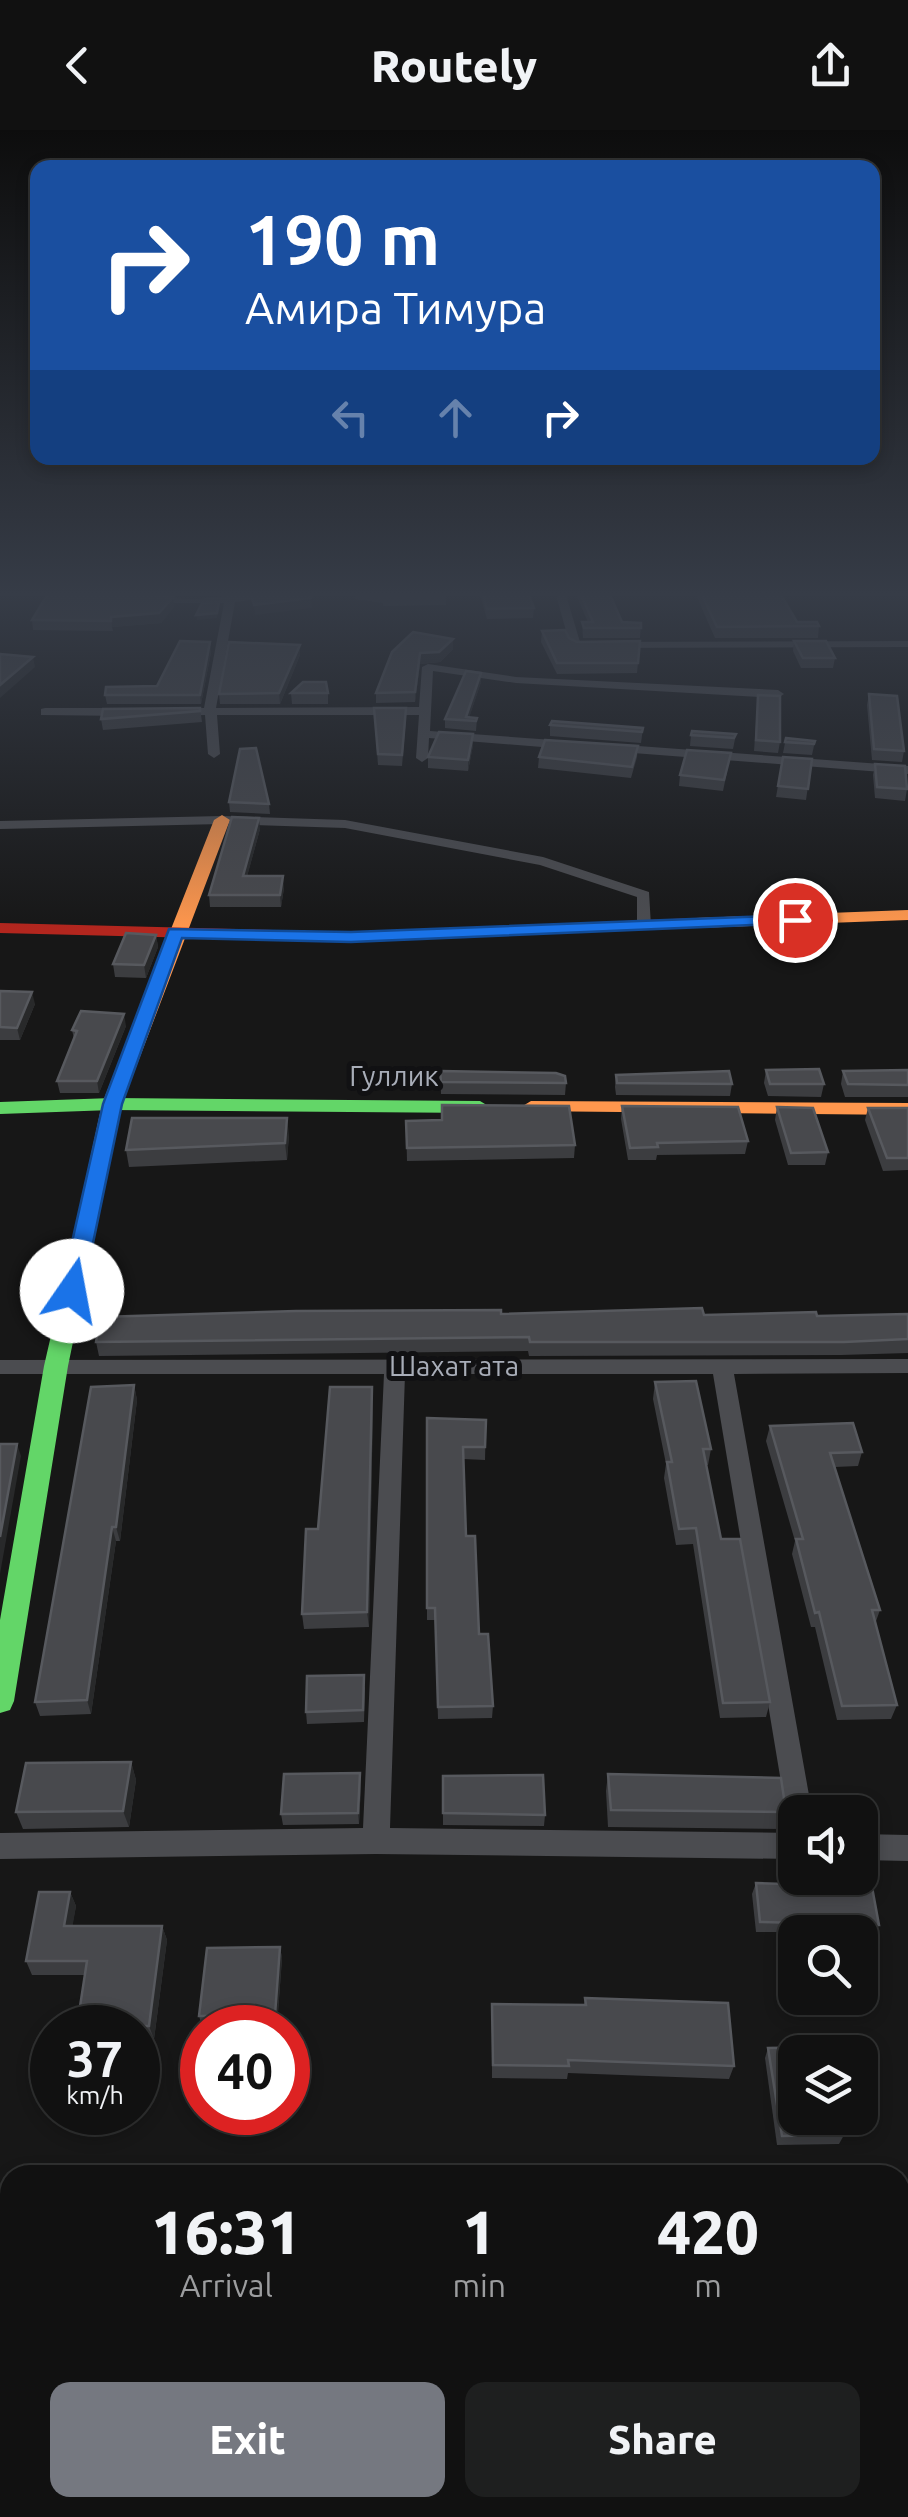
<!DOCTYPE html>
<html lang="en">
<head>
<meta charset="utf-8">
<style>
  :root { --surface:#111; --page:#1e1f1f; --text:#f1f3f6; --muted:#9c9d9f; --line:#303131; --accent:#757880 }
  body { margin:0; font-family:Ubuntu,sans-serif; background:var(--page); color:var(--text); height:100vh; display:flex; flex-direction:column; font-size:38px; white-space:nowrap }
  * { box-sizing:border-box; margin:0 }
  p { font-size:32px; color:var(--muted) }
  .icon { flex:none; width:55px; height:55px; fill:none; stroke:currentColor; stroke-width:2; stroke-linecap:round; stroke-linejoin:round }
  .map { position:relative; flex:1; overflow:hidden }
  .side { position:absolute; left:0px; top:2035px; width:910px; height:352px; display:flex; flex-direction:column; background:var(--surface); border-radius:30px 30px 0 0; box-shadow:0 5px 15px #0003,0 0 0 2px var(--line) }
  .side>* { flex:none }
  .guide { position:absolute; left:30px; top:30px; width:850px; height:305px; border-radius:20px; box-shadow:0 5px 15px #0003,0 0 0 2px var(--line); background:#1a4fa0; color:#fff; overflow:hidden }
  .fabs { position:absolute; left:778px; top:1665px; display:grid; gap:20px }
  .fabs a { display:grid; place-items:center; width:100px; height:100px; border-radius:20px; background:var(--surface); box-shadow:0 5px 15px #0003,0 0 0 2px var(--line); font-size:50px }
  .speed { position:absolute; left:30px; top:1875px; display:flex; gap:20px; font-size:50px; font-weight:700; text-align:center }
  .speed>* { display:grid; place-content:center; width:130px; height:130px; border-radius:50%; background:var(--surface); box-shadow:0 5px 15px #0003,0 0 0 2px var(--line); line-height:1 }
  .speed small { font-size:25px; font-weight:400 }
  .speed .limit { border:15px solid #d22; background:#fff; color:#111 }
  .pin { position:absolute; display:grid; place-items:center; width:85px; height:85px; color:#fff; margin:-42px; border:5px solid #fff; border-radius:50%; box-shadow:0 2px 10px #0007 }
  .me { position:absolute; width:110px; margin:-55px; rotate:12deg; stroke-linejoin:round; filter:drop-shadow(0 0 8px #0008) }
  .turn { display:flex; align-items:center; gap:35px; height:210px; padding:0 50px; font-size:45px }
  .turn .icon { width:130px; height:130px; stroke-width:2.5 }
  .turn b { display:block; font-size:70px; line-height:85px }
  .lanes { display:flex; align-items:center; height:95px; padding:0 50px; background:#0003; justify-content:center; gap:50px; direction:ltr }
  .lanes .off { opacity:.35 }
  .eta { display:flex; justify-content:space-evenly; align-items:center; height:170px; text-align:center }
  .eta b { font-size:60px; font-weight:800; line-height:70px }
  .primary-button { display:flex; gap:20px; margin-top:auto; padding:20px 50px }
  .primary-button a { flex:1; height:115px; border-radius:20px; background:var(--accent); color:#fff; font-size:40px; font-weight:800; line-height:115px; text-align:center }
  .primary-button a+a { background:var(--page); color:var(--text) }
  header { display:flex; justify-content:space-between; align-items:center; height:130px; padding:0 50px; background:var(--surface); font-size:45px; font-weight:800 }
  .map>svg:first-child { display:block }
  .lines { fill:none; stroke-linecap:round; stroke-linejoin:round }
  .street { fill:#4b4c50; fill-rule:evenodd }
  .fast { fill:#63d668; fill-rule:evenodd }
  .slow { fill:#ff974d; fill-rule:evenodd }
  .jam { fill:#b3261e; fill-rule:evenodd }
  .wall { fill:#3c3d40 }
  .shaded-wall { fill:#28292a }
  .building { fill:#48494d; stroke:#57595e; stroke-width:2.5 }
  .route { fill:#1a73e8; stroke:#114b97; stroke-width:2.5 }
  .labels { text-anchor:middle; stroke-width:10; stroke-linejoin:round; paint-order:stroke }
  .street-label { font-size:28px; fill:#a8adb8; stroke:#111113 }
</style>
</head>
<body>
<header><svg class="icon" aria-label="back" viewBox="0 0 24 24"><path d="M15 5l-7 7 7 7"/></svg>Routely<svg class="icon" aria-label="share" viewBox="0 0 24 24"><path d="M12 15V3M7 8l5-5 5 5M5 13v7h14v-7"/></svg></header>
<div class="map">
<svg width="908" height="2387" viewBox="0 0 908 2387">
  <rect width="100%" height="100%" fill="#171717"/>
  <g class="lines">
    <!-- street -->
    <g class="street">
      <polygon points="237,465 287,465 235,472 216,578 419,577 422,537 428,534 516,547 778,560 784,564 778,568 516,553 433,541 430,601 567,611 573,615 567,619 429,608 428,628 422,632 416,628 419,585 217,585 220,624 214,628 208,624 205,585 173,586 167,582 173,578 204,578 224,473 148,473 143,470 148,467 195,469"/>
      <polygon points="556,465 566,465 580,512 908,511 908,517 576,518 570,515"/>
      <polygon points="45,578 129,578 135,582 129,586 41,585 41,579"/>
      <polygon points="611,614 908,636 908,644 607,621 605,618"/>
      <polygon points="222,686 345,690 543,727 649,762 651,796 644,800 637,796 637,767 540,735 345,698 222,694 0,699 0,691"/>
      <polygon points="908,1229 908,1243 734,1244 812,1682 795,1682 795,1693 790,1691 786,1682 713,1244 405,1244 390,1698 795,1703 795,1729 376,1724 0,1729 0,1703 363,1698 384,1244 0,1244 0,1230"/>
      <polygon points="860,1704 908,1705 908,1731 860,1730"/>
    </g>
    <!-- fast -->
    <g class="fast">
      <polygon points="112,968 480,971 490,977 480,983 112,980 0,984 0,972"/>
      <polygon points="77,1133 88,1140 68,1236 14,1571 10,1580 0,1583 0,1490 44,1236 66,1140"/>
    </g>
    <!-- slow -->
    <g class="slow">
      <polygon points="222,685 230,690 122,974 88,1140 77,1147 69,1145 66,1140 102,974 214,690"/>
      <polygon points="908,780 908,790 696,798 688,793 696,788"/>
      <polygon points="531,971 908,973 908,985 524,981 521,977"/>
    </g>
    <!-- jam -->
    <polygon class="jam" points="696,788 704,793 702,797 351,812 0,803 0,793 351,802"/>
  </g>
  <!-- wall -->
  <g class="wall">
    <polygon points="355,465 446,465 446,475 383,476 383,473 355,469"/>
    <polygon points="480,465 529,465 534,478 533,488 487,489"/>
    <polygon points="576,465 610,465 622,492 641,493 640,508 583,508 582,492 588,492"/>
    <polygon points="696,465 781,465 797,492 819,496 818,508 715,508"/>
    <polygon points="174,477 161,493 112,497 113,501 33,500 32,490"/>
    <polygon points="542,501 577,512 640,511 637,543 557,544 541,512"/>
    <polygon points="794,511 835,528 833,538 801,538 793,521"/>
    <polygon points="300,515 300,525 280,574 220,574 219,564"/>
    <polygon points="453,519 440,532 420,534 415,572 376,573 376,563 392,522"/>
    <polygon points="211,522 201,574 107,574 105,565 157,556"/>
    <polygon points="481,552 469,587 477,588 476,601 445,598 445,589"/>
    <polygon points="291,563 328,563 328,574 292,574"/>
    <polygon points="869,564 904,621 902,632 872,630 867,575"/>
    <polygon points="758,565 780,612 778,623 754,621"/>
    <polygon points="200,578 202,592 103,600 101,589"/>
    <polygon points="374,578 406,589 402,636 378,635"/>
    <polygon points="550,595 643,598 641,613 550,606"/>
    <polygon points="473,604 473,615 468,641 428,638 428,627"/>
    <polygon points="736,604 733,619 690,616 691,605"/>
    <polygon points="786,608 815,611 812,625 783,623"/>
    <polygon points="638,616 637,627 631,648 538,638 539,627"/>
    <polygon points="731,623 723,661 679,656 680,645"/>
    <polygon points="783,627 812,629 806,670 776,667"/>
    <polygon points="875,634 907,659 905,671 875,668 873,645"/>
    <polygon points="229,672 269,674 270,684 230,682"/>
    <polygon points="260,699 247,746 284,758 281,777 210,777 209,765"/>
    <polygon points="156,805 158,817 146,848 115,847 113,834"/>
    <polygon points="0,861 35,874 20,910 0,910"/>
    <polygon points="126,896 99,963 60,963 57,951 74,909 72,900"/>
    <polygon points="766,940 824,954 821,967 768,966 764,953"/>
    <polygon points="908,940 908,967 845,967 841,954 843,941"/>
    <polygon points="440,941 566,953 565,965 441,964"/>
    <polygon points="616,945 732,954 730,966 616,965 615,957"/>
    <polygon points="622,976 748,1011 745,1024 657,1025 656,1030 628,1030 621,989"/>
    <polygon points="777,977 828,1022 825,1035 788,1035 775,990"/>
    <polygon points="868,978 908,978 908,1040 883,1041 865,990"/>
    <polygon points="442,990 575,1015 574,1028 407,1031 406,991"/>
    <polygon points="289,1005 287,1030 129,1037 126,1020"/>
    <polygon points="501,1184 817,1186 908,1184 908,1223 841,1225 529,1226 528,1221 99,1226 96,1212"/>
    <polygon points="655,1252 711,1319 708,1335 706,1335 721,1409 770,1572 766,1587 720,1588 693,1414 676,1415 664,1348 666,1334 653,1269"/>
    <polygon points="134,1255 137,1270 120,1411 116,1411 91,1584 40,1586 35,1572"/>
    <polygon points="373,1272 369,1497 304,1499 302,1484"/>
    <polygon points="427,1288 486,1290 485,1330 463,1329 466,1406 479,1504 493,1576 492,1588 438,1589 435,1490 427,1490"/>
    <polygon points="770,1296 862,1322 858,1336 835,1337 880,1480 875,1494 897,1575 891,1589 837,1590 815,1497 811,1497 792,1424 795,1411 766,1311"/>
    <polygon points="365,1557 364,1592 307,1594 306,1582"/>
    <polygon points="131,1632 136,1650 129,1697 23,1699 16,1682"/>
    <polygon points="608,1644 786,1682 781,1699 608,1697 606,1661"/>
    <polygon points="443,1646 545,1685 544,1696 443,1695"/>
    <polygon points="361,1655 359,1694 283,1695 281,1684"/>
    <polygon points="756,1753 879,1795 874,1806 860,1806 860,1802 756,1802 752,1764"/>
    <polygon points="70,1762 76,1776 72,1796 162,1796 167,1810 154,1909 138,1909 138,1898 77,1898 85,1845 32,1845 26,1831"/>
    <polygon points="280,1817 282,1828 277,1896 202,1896 199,1886"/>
    <polygon points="585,1868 734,1936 729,1949 568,1943 567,1949 492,1948 492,1887 584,1875"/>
    <polygon points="768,1918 844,2005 839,2014 777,2015 765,1928"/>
    <polygon points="0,2169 10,2171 10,2266 0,2264"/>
    <polygon points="611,2378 774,2378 773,2387 637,2387"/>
  </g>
  <!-- shaded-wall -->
  <g class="shaded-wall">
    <polygon points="173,467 174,477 161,493 112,497 111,487"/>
    <polygon points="311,468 312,478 255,485 254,475"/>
    <polygon points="219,472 217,488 197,490 196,485"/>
    <polygon points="453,509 453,519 440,532 420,534 415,572 415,562 420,523"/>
    <polygon points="210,512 211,522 201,574 200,565"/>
    <polygon points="300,515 300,525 280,574 279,563"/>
    <polygon points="33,527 35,537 0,568 0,555"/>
    <polygon points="481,543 481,552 468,591 466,587"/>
    <polygon points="473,604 473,615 468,641 468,630"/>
    <polygon points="259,688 260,699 244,758 243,746"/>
    <polygon points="283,746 284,758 281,777 280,765"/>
    <polygon points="156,805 158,817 146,848 144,835"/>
    <polygon points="32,862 35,874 20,910 17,898"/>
    <polygon points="124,884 126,896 99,963 97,951"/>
    <polygon points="287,988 289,1005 287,1030 285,1013"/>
    <polygon points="134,1255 137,1270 120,1411 116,1397"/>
    <polygon points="372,1257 373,1272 369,1497 367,1482"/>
    <polygon points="17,1314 21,1326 0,1444 0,1407"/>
    <polygon points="112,1397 116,1411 91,1584 87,1570"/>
    <polygon points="131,1632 136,1650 129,1697 123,1681"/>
    <polygon points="360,1643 361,1655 359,1694 358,1683"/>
    <polygon points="70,1762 76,1776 70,1811 64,1796"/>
    <polygon points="162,1796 167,1810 154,1909 149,1896"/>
    <polygon points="280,1817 282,1828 277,1896 275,1885"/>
  </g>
  <!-- building -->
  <g class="building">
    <polygon points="47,465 149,465 173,467 159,483 111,487 111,491 32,490"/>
    <polygon points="251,465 311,465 311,468 254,475"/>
    <polygon points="483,465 529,465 534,478 487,479"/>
    <polygon points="581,465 610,465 622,492 641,493 641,498 584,498 582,492 593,492"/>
    <polygon points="702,465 781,465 797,492 817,492 819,496 717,497"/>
    <polygon points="219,472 217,483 196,485 202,473"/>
    <polygon points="565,500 569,508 577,512 640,511 638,533 557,533 542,501"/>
    <polygon points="413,502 453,509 439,522 420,523 415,562 376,563 392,522"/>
    <polygon points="180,511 210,512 200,565 105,565 106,557 157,556"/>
    <polygon points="794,511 826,511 835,528 803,528"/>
    <polygon points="229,512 300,515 279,563 219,564"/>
    <polygon points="0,524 33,527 0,555"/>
    <polygon points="466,541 481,543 466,587 477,588 476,591 445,589"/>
    <polygon points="303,552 326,552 328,563 291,563"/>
    <polygon points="869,564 897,566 904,621 874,619"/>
    <polygon points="758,565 780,566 780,612 756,610"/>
    <polygon points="200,578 200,581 101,589 103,579"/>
    <polygon points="374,578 406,578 402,625 378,624"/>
    <polygon points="552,591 643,598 642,602 550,595"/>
    <polygon points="692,601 736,604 734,608 691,605"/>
    <polygon points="439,602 473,604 468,630 428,627"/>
    <polygon points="786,608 815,611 814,614 785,612"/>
    <polygon points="545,610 638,616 632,637 539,627"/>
    <polygon points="256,618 269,674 229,672 240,619"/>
    <polygon points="687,620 731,623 724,650 680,645"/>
    <polygon points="783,627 812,629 808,659 778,656"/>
    <polygon points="875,634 905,636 907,659 877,657"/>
    <polygon points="232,687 259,688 243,746 283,746 280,765 209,765"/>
    <polygon points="126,803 156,805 144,835 113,834"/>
    <polygon points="0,861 32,862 17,898 0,897"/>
    <polygon points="81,881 124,884 97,951 57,951 77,901 72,900"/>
    <polygon points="819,939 824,954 770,954 766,940"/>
    <polygon points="908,940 908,955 848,954 843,941"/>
    <polygon points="440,941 556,943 565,946 566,953 441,952"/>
    <polygon points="729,941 732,954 617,953 616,945"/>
    <polygon points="442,975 569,976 575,1015 407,1018 406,991 442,990"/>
    <polygon points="622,976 738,977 748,1011 657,1013 658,1017 630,1018"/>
    <polygon points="777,977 813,978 828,1022 791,1023"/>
    <polygon points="868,978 908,978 908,1028 887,1028"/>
    <polygon points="132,988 287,988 285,1013 126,1020"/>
    <polygon points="702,1178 704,1185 816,1182 817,1186 908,1184 908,1209 844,1212 530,1212 529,1207 96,1212 100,1187 296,1181 501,1180 501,1184"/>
    <polygon points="696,1251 711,1319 703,1319 721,1409 740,1409 770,1572 723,1573 696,1398 679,1399 667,1332 672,1332 655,1252"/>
    <polygon points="134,1255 116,1397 112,1397 87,1570 35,1572 91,1257"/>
    <polygon points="330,1257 372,1257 367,1482 302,1484 306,1399 318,1399"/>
    <polygon points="427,1288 486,1290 485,1317 463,1317 466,1406 475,1406 479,1504 488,1504 493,1576 438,1577 435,1478 427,1478"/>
    <polygon points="853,1293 862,1322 830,1323 880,1480 872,1480 897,1575 842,1576 819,1482 815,1483 796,1409 803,1409 770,1296"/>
    <polygon points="0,1314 17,1314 0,1407"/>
    <polygon points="364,1545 363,1580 306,1582 307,1546"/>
    <polygon points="131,1632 123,1681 16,1682 26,1633"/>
    <polygon points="360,1643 358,1683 281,1684 284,1644"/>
    <polygon points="608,1644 781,1648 786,1682 611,1680"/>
    <polygon points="543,1645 545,1685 443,1683 443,1646"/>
    <polygon points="756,1753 872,1757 879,1795 760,1792"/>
    <polygon points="39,1762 70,1762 64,1796 162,1796 149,1896 77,1896 87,1831 26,1831"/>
    <polygon points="280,1817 275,1885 199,1886 207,1818"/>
    <polygon points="585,1868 728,1873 734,1936 568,1930 569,1936 493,1935 492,1874 586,1875"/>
    <polygon points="829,1917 830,1922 795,1922 795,1988 841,1988 844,2005 782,2006 768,1918"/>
    <polygon points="0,2169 10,2171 10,2259 0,2256"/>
    <polygon points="635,2378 774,2378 773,2387 661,2387"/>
  </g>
  <!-- sky -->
  <linearGradient id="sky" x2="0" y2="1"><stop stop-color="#0d0d0d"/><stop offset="0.58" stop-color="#363c47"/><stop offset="1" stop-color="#363c47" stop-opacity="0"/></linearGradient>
  <rect width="908" height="800" fill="url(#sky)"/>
  <!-- route -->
  <polygon class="route" points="795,785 803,790 801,793 351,812 182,808 122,974 83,1161 72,1169 61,1161 103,974 169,799 351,802"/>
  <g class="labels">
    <!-- street labels -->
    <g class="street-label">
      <text x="394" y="956">Гуллик</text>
      <text x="454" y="1246">Шахат ата</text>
    </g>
  </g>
</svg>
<div class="fabs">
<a><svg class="icon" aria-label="sound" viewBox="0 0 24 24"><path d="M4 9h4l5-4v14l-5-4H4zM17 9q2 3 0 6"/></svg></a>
<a><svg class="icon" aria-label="search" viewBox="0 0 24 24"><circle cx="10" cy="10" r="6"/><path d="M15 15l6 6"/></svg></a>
<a><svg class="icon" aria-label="layers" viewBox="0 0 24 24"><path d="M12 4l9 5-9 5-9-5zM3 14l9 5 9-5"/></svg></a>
</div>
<div class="speed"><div>37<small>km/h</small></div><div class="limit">40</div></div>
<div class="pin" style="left:795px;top:790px;background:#d93025"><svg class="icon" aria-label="arrive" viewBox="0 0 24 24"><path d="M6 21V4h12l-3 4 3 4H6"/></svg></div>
<svg class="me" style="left:72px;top:1161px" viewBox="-20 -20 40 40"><circle r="19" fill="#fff"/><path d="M0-13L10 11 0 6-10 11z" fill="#1a73e8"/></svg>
<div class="guide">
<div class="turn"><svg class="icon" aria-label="right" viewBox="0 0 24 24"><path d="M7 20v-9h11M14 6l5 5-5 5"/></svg><div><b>190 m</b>Амира Тимура</div></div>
<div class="lanes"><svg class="icon off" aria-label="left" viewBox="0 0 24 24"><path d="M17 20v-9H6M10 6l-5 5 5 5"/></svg><svg class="icon off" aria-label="ahead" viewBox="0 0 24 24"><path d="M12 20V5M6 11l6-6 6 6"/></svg><svg class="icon" aria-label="right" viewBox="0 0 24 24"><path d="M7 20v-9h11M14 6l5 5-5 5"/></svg></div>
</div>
<section class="side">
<div class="eta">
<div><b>16:31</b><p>Arrival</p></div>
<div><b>1</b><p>min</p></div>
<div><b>420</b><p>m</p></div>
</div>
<div class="primary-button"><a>Exit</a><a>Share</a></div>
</section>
</div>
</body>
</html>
